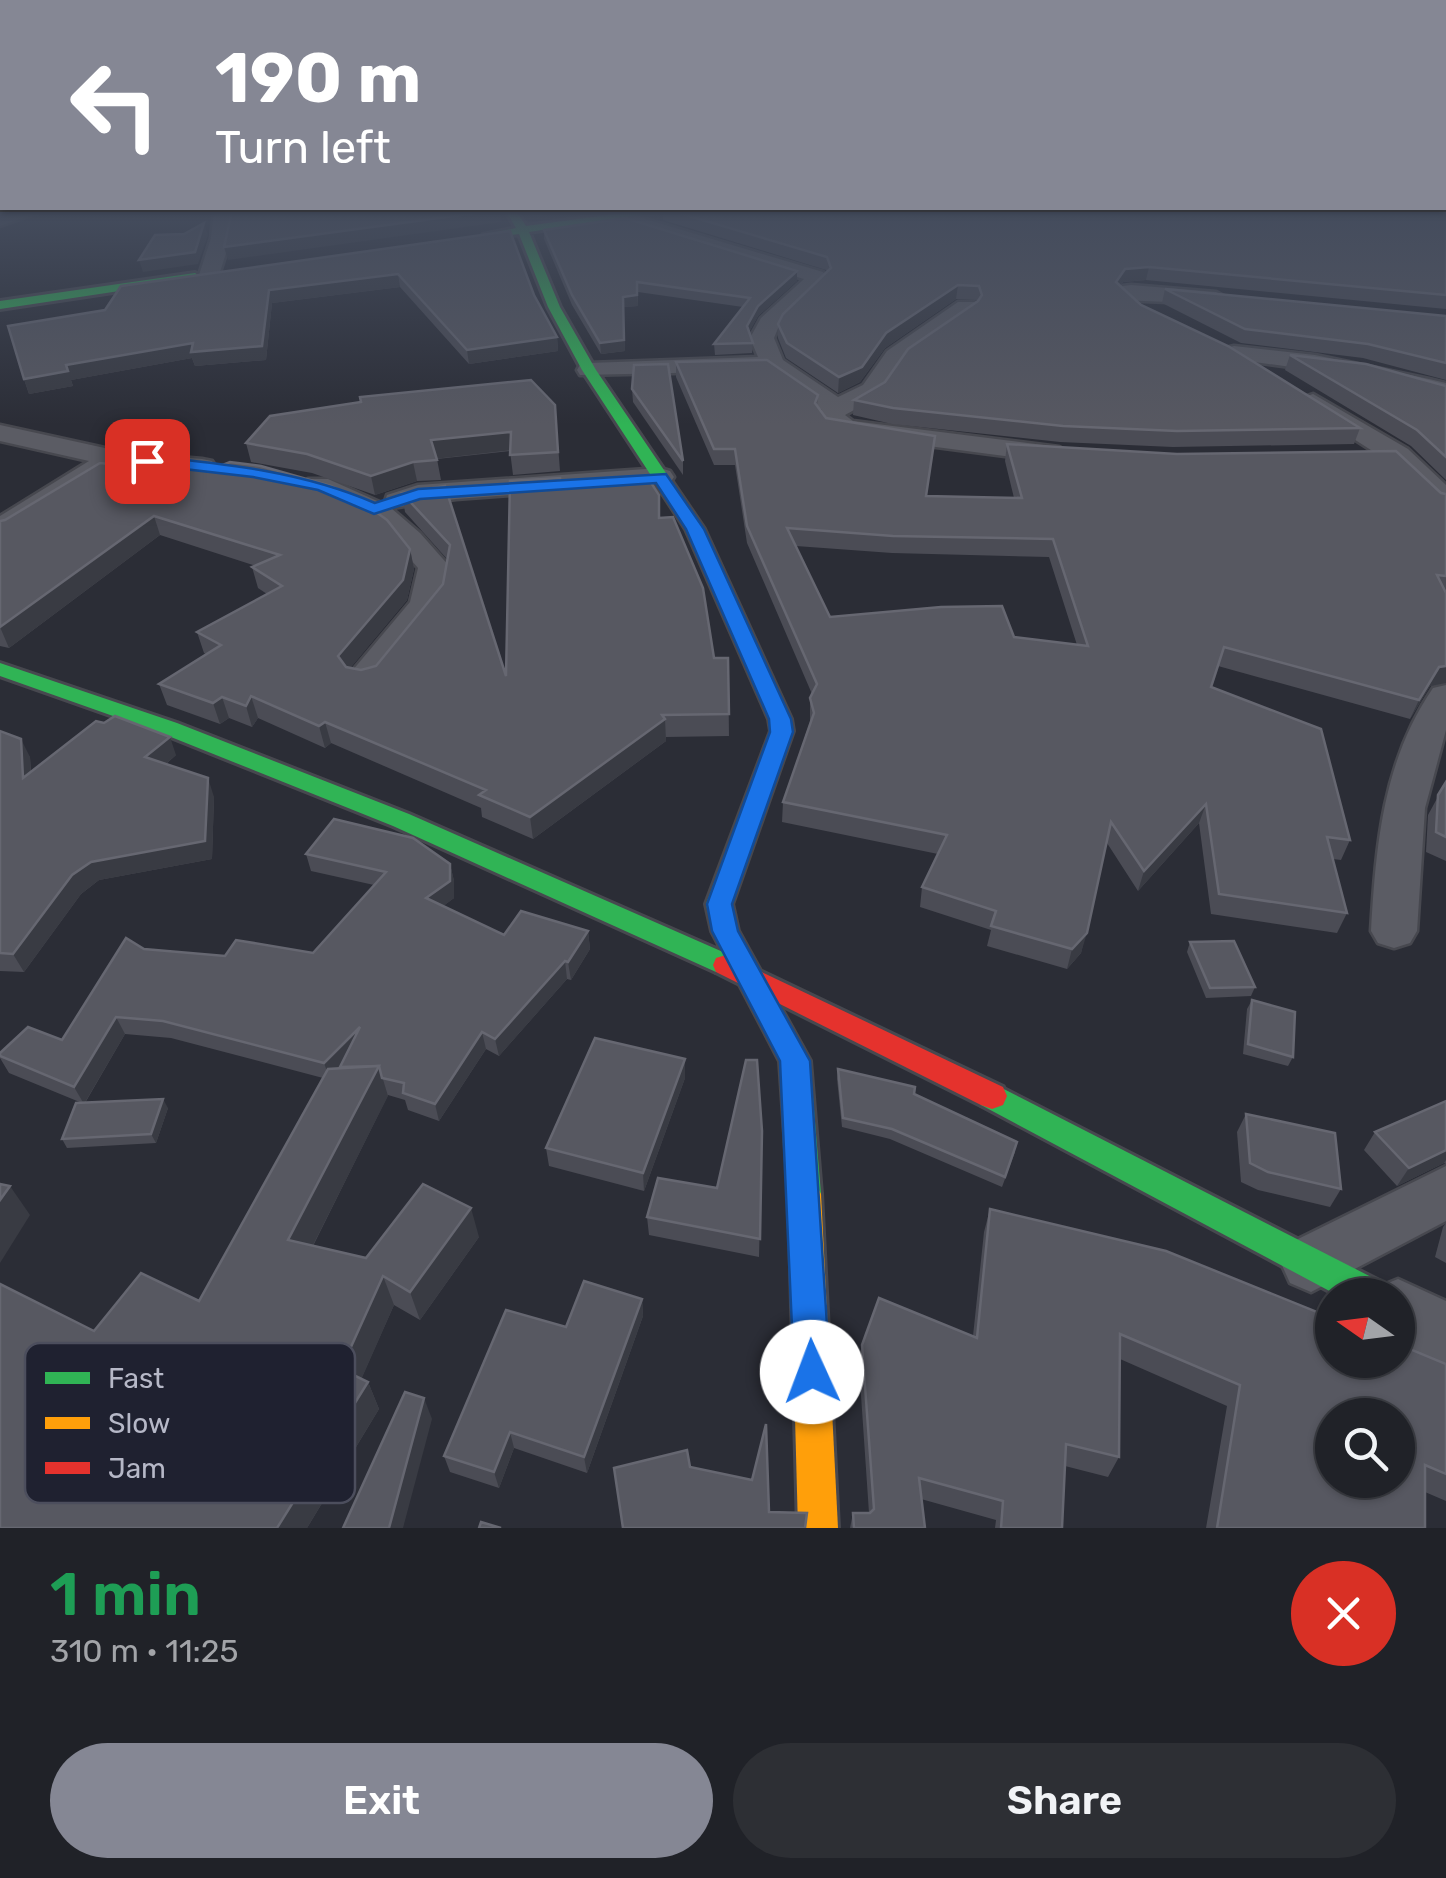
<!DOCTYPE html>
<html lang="en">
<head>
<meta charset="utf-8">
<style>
  :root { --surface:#202228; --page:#2d2f34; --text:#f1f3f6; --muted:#a2a4a8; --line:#3d3f45; --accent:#858794 }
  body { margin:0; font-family:Rubik,sans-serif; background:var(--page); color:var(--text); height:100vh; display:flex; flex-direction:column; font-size:38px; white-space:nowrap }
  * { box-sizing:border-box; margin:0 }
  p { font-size:32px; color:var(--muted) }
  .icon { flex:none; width:55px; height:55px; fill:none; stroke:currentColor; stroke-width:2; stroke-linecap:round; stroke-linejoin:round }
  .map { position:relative; height:1528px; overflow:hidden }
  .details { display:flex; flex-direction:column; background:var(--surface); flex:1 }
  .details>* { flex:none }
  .banner { position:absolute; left:0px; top:0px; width:1448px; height:210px; box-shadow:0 2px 8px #0004,0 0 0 2px var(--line); background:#858794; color:#fff; overflow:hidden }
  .needle { width:65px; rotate:284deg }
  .fabs { position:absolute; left:1315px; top:1278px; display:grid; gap:20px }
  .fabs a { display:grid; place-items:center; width:100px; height:100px; border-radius:50%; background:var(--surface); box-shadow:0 2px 8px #0004,0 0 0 2px var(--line); font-size:50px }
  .pin { position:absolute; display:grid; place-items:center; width:85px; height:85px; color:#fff; margin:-42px; border-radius:20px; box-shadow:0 5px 15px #0006 }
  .me { position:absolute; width:110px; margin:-55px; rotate:358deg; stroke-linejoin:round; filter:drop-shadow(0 0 8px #0008) }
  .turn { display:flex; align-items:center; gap:35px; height:210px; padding:0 50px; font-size:45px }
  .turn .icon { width:130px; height:130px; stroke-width:2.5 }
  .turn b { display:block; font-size:70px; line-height:85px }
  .round { display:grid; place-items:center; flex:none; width:105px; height:105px; border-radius:52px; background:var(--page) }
  .overview { display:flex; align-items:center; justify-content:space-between; height:170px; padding:0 50px }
  h1 { font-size:60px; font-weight:600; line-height:75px; color:#1e9e55 }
  .button { display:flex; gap:20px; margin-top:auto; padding:20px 50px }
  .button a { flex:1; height:115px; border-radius:60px; background:var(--accent); color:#fff; font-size:40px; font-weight:600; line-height:115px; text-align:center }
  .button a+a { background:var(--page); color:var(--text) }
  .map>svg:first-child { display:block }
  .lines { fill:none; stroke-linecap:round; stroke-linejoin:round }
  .street-casing { stroke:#47484f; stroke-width:5 }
  .fast-casing { stroke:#47484f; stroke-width:6 }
  .slow-casing { stroke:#47484f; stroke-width:6 }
  .jam-casing { stroke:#47484f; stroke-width:6 }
  .street { fill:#5b5c64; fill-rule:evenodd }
  .fast { fill:#30b455; fill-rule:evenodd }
  .slow { fill:#ff9f0a; fill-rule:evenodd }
  .jam { fill:#e5322d; fill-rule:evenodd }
  .wall { fill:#4b4c55; fill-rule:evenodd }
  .shaded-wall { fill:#393b43 }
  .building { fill:#575861; stroke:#666771; stroke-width:2.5; fill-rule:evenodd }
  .route { fill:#1a73e8; stroke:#114b97; stroke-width:2.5 }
  .key { fill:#1f2130; stroke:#4c4e5d; stroke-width:2.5 }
  .key-label { font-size:28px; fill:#b6b8c7 }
</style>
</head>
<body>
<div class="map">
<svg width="1446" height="1528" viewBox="0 0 1446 1528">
  <rect width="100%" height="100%" fill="#2b2d36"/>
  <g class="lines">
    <defs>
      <g id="street">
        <polygon points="13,211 43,211 0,226 0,214"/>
        <polygon points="214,211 232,211 231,238 219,275 209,281 199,275 211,238"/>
        <polygon points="619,211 633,211 645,219 823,272 827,279 824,283 779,326 774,338 783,360 838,397 863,385 887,351 958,302 974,302 977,307 974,312 904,361 881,395 845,415 853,421 1059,447 1073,455 1059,463 837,434 817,417 822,410 768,371 580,375 577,370 580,365 589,363 758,357 750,338 761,318 804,279 631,227 619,219"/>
        <polygon points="1131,285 1216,292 1227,298 1216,304 1120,300 1117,295 1123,286"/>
        <polygon points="1234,346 1315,355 1429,379 1446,383 1446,399 1341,374 1226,358 1222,353 1226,348"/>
        <polygon points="1313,394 1408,449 1446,485 1446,510 1436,507 1388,461 1304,407 1300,402 1304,397"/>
        <polygon points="0,425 123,452 202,459 212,461 216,467 212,473 202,475 124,469 106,474 11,536 0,538 0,516 89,461 0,441"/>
        <path d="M 660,468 L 670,471 L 674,477 L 670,483 L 456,499 L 391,508 L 420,533 L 450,567 L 443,604 L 378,685 L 365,688 L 352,685 L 347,677 L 410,602 L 418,568 C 401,548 382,528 359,514 C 343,504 314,499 303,485 L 308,479 L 328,479 L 384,504 L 387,495 L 418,485 Z"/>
        <path d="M 1446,685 L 1446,730 L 1425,808 L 1417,931 L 1410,943 L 1394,948 L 1378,943 L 1371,931 C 1376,845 1383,761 1433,688 Z"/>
        <polygon points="1446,1166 1446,1221 1311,1292 1290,1283 1281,1263 1290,1243"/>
        <polygon points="1398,1279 1446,1301 1446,1366 1398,1342 1398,1295 1373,1295 1376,1288"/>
      </g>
      <g id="fast">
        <polygon points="506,211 516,211 526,226 637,211 663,211 529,232 560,307 596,370 704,529 791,719 793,731 732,904 738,931 810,1061 821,1194 816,1204 805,1209 794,1204 789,1194 780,1061 734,973 716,972 393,826 161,733 0,676 0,663 177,723 409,814 723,952 712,931 706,904 771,731 769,719 686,529 582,370 548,307 519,234 488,238 483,235 516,228"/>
        <polygon points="195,273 201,277 199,279 0,309 0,301"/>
        <polygon points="992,1083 1383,1283 1388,1295 1337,1295 981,1105 977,1096 981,1087"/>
      </g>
      <polygon id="slow" points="805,1179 816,1184 821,1194 838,1528 798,1528 789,1194 794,1184"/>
      <polygon id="jam" points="726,955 1003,1087 1007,1096 1003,1105 992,1109 981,1105 716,972 713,965 716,958"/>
    </defs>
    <!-- street casing -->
    <use href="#street" class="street-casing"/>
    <!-- fast casing -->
    <use href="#fast" class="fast-casing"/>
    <!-- slow casing -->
    <use href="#slow" class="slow-casing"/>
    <!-- jam casing -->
    <use href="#jam" class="jam-casing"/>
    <!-- street -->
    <use href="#street" class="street"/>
    <!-- fast -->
    <use href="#fast" class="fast"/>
    <!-- slow -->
    <use href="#slow" class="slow"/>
    <!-- jam -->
    <use href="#jam" class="jam"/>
  </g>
  <!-- wall -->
  <g class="wall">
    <polygon points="663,211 1446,211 1446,309 1146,280 1123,282 1120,286 1141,305 1360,428 1354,444 1173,447 1060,442 892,424 853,415 854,400 885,382 977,300 956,299 885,348 860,382 838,393 786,358 778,338 778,324 827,272 826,270 663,220"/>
    <polygon points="544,230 797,271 797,281 758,316 749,332 753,343 752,353 715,355 714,344 743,307 638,292 638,306 623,307 625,351 601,354 572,305 544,239"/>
    <polygon points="510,231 534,295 557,337 558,351 469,364 400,287 272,303 266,360 195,366 192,358 71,380 73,386 29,394 24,379 105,310"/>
    <polygon points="1165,289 1446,316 1446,380 1363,358 1241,343 1162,303"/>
    <polygon points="1290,355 1446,386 1446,480 1411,446 1285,370"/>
    <path d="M 676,362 L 818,395 L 817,406 L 826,418 L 926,496 L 1014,498 L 1005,461 L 1007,444 L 1446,494 L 1446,683 L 1430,686 L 1410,719 L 1218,666 L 1211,687 L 1350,840 L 1341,860 L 1333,859 L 1347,913 L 1337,933 L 1211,914 L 1199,823 L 1138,891 L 1107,843 L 1081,953 L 1067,969 L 987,946 L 991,930 L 920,907 L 922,887 L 938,854 L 782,822 L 783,802 L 810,722 L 810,698 L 812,694 L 747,543 L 735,465 L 714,465 L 676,377 ZM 796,546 L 892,553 L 1049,557 L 1077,645 L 830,617 Z"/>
    <polygon points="632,389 683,461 683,475 633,402"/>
    <polygon points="555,405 560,471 513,475 510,451 437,459 441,480 417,481 375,495 312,473 251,462 246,443"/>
    <polygon points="100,463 410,549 414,569 407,600 350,668 361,670 376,666 443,584 447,559 405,512 402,493 445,486 506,676 560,482 660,518 714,658 728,658 729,736 666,737 666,741 533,839 482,817 481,808 331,743 325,748 258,718 252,727 229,718 220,724 167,705 159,684 206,654 204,653 197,632 267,594 258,588 252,567 256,566 160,535 9,648 0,646 0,521 5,520"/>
    <polygon points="0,731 30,757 31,772 176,755 166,764 214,797 212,859 99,880 81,894 24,972 0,971"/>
    <polygon points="1446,782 1446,861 1426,852 1428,815"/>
    <polygon points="306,854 450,864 454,881 454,898 443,906 504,935 588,931 590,949 571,980 567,979 499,1056 486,1049 439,1121 408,1110 405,1100 388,1095 313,1246 366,1258 479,1237 420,1320 394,1305 361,1379 368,1382 379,1409 307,1528 0,1528 94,1331 199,1301 323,1078 171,1038 125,1034 85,1103 168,1108 156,1143 67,1148 62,1139 82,1103 9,1073 0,1058 0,1053 62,1040 144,949 225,956 313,953 374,885 311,871"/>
    <polygon points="1190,942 1255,987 1251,996 1206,998 1187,952"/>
    <polygon points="1252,1000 1293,1057 1288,1066 1243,1054 1247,1009"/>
    <polygon points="838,1069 914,1094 1015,1152 1002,1187 890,1139 842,1127 837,1079"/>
    <polygon points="685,1078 644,1191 549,1166 546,1148"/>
    <polygon points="1446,1101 1446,1164 1444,1163 1397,1186 1364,1150 1375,1132"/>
    <polygon points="1246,1114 1341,1189 1330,1207 1258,1190 1241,1182 1237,1132"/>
    <polygon points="762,1131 759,1257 649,1235 647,1217 717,1188"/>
    <polygon points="990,1209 1446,1364 1446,1501 1425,1492 1425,1528 1206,1528 1227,1406 1120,1359 1119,1457 1108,1477 1065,1466 1062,1528 995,1528 996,1520 921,1499 925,1528 850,1528 853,1513 869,1513 859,1366 862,1345 973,1336 984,1232"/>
    <polygon points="1446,1223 1446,1263 1435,1257 1443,1227"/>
    <polygon points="642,1299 643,1316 587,1473 514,1448 499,1488 450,1472 444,1456 566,1327"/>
  </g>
  <!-- shaded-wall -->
  <g class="shaded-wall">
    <polygon points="491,211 500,211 501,222 228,260 224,247"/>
    <polygon points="531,211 578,211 532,217"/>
    <polygon points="204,223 208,235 198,264 143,272 139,260"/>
    <polygon points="1149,267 1146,280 1123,282 1113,295 1116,282 1125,269"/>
    <polygon points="797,271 797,281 758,316 747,336 747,326 758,306"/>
    <polygon points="398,274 400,287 272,303 266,360 195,366 192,358 71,380 73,386 29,394 24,379 66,365 269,290"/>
    <polygon points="637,282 638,306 623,307 625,351 601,354 600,343 623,297"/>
    <polygon points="958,285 956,299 885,348 860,382 838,393 839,377 886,333"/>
    <polygon points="557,337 558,351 469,364 467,350"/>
    <polygon points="511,432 513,450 434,459 431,440"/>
    <polygon points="413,462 417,481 375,495 371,476"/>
    <polygon points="154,516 160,535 9,648 0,627"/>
    <polygon points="410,549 414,569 407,600 343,677 338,656"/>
    <polygon points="1446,666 1446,683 1430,686 1410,719 1419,700 1439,667"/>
    <polygon points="251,696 258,718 252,727 246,706"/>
    <polygon points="222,697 229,718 220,724 213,703"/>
    <polygon points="665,719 666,741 533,839 530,817"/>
    <polygon points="325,722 331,743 325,748 319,726"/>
    <polygon points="170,737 176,755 153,775 145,757"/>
    <polygon points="21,739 30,757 32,796 23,778"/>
    <polygon points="208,778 214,797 212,859 99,880 81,894 24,972 13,954 72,875"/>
    <polygon points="1206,804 1199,823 1138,891 1144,871"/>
    <polygon points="450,864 454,881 454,898 430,916 426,898"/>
    <polygon points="588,931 590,949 571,980 568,962"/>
    <polygon points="1087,933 1081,953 1067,969 1072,949"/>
    <polygon points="565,961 567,979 499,1056 495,1039"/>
    <polygon points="116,1017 125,1034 84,1104 74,1087"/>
    <polygon points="360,1027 340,1067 330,1080 324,1063"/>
    <polygon points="482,1032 486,1049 439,1121 435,1104"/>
    <polygon points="685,1059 685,1078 644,1191 643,1173"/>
    <polygon points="379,1066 388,1096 301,1269 288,1240"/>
    <polygon points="163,1099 168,1108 156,1143 151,1134"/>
    <polygon points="1446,1150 1446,1160 1444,1163 1397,1186 1409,1168"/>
    <polygon points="10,1186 30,1215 0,1263 0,1200"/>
    <polygon points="471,1208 479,1237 420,1320 410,1292"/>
    <polygon points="383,1276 394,1305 354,1396 341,1369"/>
    <polygon points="642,1299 643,1316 587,1473 584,1457"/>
    <polygon points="368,1382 379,1409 307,1528 277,1528"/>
    <polygon points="424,1398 432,1419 403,1528 389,1528"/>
    <polygon points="510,1432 514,1448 499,1488 494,1472"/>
  </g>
  <!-- building -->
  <g class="building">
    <polygon points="232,211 491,211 224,247"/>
    <polygon points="672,211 1446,211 1446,295 1149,267 1125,269 1116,282 1141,305 1228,346 1360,428 1177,431 1063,426 893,408 854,400 885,382 908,349 978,301 982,295 979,286 958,285 886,333 862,367 839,377 787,343 778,324 783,314 831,268 827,257"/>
    <polygon points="625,218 797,271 758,306 747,326 753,343 714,344 750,298 637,282 637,295 623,297 624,340 600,343 572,295 544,230"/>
    <polygon points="204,223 195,252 139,260 155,235 184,234"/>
    <polygon points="510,231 534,295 557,337 467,350 398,274 269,290 262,346 191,352 193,343 66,365 68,371 24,379 8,326 105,310 121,286"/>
    <polygon points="1165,289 1446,316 1446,363 1368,344 1245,329"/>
    <polygon points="1290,355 1366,364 1446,386 1446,457 1417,430"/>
    <path d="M 767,360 L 818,395 L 815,403 L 826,418 L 935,436 L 926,496 L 1022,498 L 1007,444 L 1177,454 L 1396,451 L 1441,493 L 1446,494 L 1446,576 L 1437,575 L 1446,593 L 1446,666 L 1439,667 L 1419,700 L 1224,647 L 1211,687 L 1321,729 L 1350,840 L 1327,837 L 1347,913 L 1219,894 L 1206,804 L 1144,871 L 1111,822 L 1087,933 L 1072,949 L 991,926 L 996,911 L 922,887 L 947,835 L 783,802 L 814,713 L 810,698 L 817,684 L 747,526 L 735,449 L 714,449 L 676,362 ZM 787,528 L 893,536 L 1053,539 L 1088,646 L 1014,637 L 1002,606 L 941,607 L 830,617 Z"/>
    <polygon points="668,364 683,461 632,389 634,365"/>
    <polygon points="531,380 555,405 558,452 510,455 511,432 431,440 437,460 413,462 371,476 307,454 246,443 270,416 361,402 360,397"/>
    <polygon points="152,460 220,466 230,462 261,466 331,486 361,501 387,520 410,549 403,580 338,656 346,667 361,670 376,666 443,584 450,545 402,493 445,486 506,676 510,481 560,478 560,482 650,481 659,495 659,518 673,517 703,588 714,658 728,658 729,714 662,715 665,719 530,817 479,795 486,790 325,722 319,726 251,696 246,706 222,697 213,703 159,684 221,645 197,632 282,586 252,567 280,555 154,516 0,627 0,521 5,520 100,463 143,468"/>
    <polygon points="115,716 170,737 145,757 208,778 205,841 91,862 72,875 13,954 0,953 0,731 21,739 23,778 96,721 104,723"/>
    <polygon points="1446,782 1446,837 1436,832 1438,795"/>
    <polygon points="334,819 413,838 450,864 450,881 426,898 504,935 521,911 588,931 568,962 565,961 495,1039 482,1032 435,1104 403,1093 404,1083 382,1078 379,1066 340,1067 360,1027 324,1063 163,1021 116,1017 74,1087 0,1056 0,1053 28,1027 62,1040 126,938 144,949 225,956 236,940 313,953 386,872 306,854"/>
    <polygon points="1234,941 1255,987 1210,988 1190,942"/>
    <polygon points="1252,1000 1295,1012 1293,1057 1248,1044"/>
    <polygon points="595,1038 685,1059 643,1173 546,1148"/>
    <polygon points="746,1060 757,1060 762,1131 760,1239 647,1217 658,1178 717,1188"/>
    <polygon points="379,1066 288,1240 366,1258 423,1184 471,1208 410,1292 383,1276 341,1369 368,1382 277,1528 0,1528 0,1284 94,1331 141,1273 199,1301 328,1069"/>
    <polygon points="838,1069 915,1087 914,1094 1017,1142 1005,1177 892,1129 843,1118"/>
    <polygon points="163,1099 151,1134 62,1139 76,1103"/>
    <polygon points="1446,1101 1446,1150 1409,1168 1375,1132"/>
    <polygon points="1246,1114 1335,1133 1341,1189 1268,1172 1250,1163"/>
    <polygon points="0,1184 10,1186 0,1200"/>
    <path d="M 990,1209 L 1166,1251 L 1332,1318 L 1332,1360 L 1398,1360 L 1398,1344 L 1446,1364 L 1446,1474 L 1425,1465 L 1425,1528 L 1217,1528 L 1240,1385 L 1120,1334 L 1119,1457 L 1066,1444 L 1062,1528 L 1001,1528 L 1003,1501 L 919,1478 L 925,1528 L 854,1528 L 853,1513 L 870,1513 L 874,1509 L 862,1345 L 879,1298 L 977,1338 ZM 1332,1415 L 1398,1415 L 1398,1480 L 1332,1480 Z"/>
    <polygon points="584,1281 642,1299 584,1457 510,1432 494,1472 444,1456 506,1310 566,1327"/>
    <polygon points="405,1392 424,1398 389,1528 343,1528"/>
    <polygon points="766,1424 769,1512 807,1513 805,1528 623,1528 614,1468 687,1450 690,1467 752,1480"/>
    <polygon points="481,1522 501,1528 479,1528"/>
  </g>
  <!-- sky -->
  <linearGradient id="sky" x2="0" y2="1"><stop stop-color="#18191e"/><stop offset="0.5" stop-color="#444c5d"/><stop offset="1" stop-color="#444c5d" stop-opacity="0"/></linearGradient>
  <rect width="1446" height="425" fill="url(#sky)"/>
  <!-- route -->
  <path class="route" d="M 147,456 C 226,464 301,471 375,503 L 418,489 L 666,474 L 704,529 L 791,719 L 793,732 L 732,904 L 738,931 L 810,1061 L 830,1372 L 825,1385 L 812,1390 L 799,1385 L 794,1372 L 780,1061 L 712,931 L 707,904 L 770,732 L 769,719 L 686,529 L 656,483 L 420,499 L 374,514 L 318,490 L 253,477 L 141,464 L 139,461 Z"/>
  <!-- legend -->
  <rect x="25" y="1343" width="330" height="160" rx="15" class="key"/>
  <rect x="45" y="1372" width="45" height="12" fill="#30b455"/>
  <rect x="45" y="1417" width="45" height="12" fill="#ff9f0a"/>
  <rect x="45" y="1462" width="45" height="12" fill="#e5322d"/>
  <g class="key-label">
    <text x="108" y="1388">Fast</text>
    <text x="108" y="1433">Slow</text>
    <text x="108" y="1478">Jam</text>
  </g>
</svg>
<div class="fabs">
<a><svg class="needle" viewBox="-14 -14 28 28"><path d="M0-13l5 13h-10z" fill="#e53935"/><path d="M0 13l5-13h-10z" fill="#a2a4a8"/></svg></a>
<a><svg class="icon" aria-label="search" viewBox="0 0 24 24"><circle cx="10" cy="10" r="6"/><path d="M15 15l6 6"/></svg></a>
</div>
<div class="pin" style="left:147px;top:461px;background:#d93025"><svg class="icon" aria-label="arrive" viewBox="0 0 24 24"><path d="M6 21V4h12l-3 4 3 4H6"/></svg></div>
<svg class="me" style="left:812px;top:1372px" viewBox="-20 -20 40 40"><circle r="19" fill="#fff"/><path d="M0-13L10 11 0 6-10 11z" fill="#1a73e8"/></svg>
<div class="banner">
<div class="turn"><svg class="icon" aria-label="left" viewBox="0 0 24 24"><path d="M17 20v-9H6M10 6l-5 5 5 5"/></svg><div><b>190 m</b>Turn left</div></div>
</div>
</div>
<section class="details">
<div class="overview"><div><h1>1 min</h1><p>310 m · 11:25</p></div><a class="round" style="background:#d93025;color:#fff"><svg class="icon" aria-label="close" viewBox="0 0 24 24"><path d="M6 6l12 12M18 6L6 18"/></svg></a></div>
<div class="button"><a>Exit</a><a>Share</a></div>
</section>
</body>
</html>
